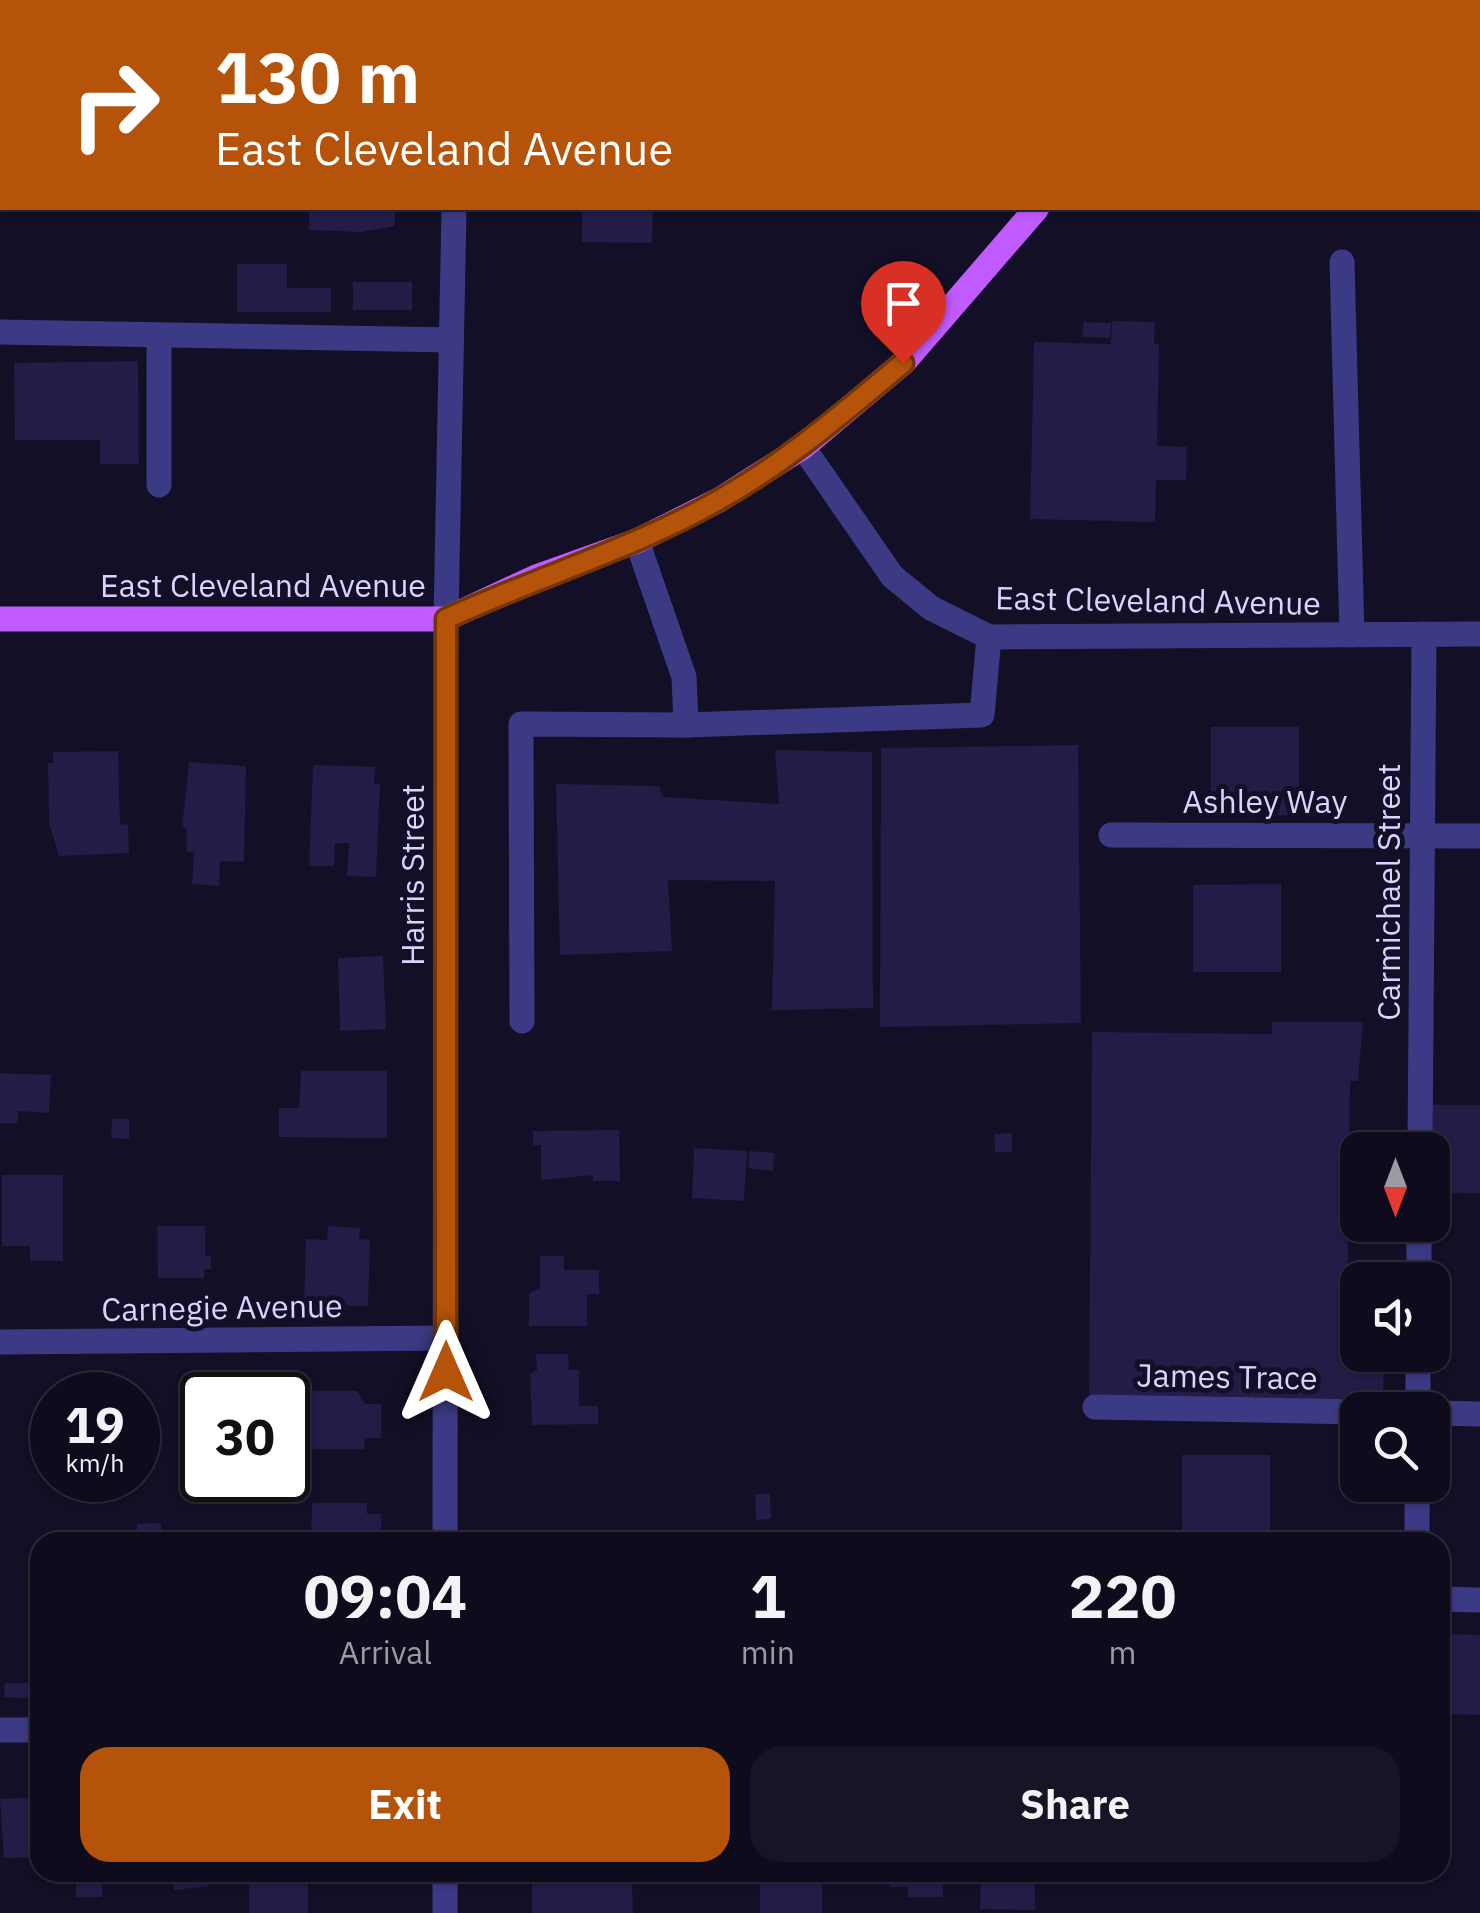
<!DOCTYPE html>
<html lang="en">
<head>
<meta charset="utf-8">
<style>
  :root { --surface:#0e0b1c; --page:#171425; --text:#f1f3f6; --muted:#9b9ba3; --line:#2e2b3b; --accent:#b45309 }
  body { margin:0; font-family:"IBM Plex Sans",sans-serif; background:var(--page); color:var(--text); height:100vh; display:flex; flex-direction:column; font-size:38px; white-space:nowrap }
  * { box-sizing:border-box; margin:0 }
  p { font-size:32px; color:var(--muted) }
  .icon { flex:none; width:55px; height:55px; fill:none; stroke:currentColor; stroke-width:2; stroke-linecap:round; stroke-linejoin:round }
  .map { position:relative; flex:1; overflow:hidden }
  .side { position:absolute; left:30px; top:1532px; width:1420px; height:350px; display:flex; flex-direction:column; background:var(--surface); border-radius:30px; box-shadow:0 2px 8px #0004,0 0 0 2px var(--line) }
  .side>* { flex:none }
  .top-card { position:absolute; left:0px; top:0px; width:1480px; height:210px; box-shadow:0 2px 8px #0004,0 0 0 2px var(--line); background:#b45309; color:#fff; overflow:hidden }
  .needle { width:65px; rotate:180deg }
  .fabs { position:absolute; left:1340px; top:1132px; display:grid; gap:20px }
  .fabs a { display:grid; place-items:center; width:110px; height:110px; border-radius:20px; background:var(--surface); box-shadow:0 2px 8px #0004,0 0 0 2px var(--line); font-size:50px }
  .speed { position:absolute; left:30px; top:1372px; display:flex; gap:20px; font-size:50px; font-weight:700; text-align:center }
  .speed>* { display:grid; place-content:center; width:130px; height:130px; border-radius:50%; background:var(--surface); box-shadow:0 2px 8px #0004,0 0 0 2px var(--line); line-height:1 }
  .speed small { font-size:25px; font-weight:400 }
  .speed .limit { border:5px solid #111; border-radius:15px; background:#fff; color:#111 }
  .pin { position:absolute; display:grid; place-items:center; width:85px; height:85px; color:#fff; margin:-102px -42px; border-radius:50% 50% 50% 0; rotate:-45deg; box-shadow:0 0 10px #0007 }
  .pin .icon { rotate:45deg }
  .me { position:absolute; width:110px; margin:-55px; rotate:0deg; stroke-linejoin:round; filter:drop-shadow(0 0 8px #0008) }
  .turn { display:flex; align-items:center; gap:35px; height:210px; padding:0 50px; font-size:45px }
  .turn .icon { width:130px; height:130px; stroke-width:2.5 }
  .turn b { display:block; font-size:70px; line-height:85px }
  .eta { display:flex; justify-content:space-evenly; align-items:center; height:170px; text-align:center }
  .eta b { font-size:60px; font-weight:800; line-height:70px }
  .button { display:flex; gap:20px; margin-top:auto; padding:20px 50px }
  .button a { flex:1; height:115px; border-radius:30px; background:var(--accent); color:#fff; font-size:40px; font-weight:800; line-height:115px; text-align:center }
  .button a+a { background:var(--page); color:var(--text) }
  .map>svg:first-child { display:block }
  .building { fill:#241b47 }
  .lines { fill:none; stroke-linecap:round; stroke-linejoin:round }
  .minor { stroke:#3d3a85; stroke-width:25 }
  .major { stroke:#c25bff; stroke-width:25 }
  .route-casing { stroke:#753606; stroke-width:25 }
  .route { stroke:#b45309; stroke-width:18 }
  .labels { text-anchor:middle; stroke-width:10; stroke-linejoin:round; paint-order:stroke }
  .street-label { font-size:32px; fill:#d9d4ff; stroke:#130f26 }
</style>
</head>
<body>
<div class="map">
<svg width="1480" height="1913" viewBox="0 0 1480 1913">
  <rect width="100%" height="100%" fill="#130f26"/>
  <!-- building -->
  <g class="building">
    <polygon points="309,208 395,208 395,226 361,232 309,230"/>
    <polygon points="582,208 653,208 652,243 582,242"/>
    <polygon points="237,264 287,264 287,288 331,288 331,312 237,312"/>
    <rect x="353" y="282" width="59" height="28"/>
    <polygon points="1112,321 1155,322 1154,344 1159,344 1157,446 1187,447 1186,480 1156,480 1155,522 1030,519 1034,342 1111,344"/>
    <polygon points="1084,322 1111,323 1110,338 1082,337"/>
    <polygon points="138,361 139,464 100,464 100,440 15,440 14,363"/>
    <polygon points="1211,727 1299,727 1299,815 1211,816"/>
    <polygon points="1078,745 1081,1023 880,1027 881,748"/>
    <polygon points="775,750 872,752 873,1008 772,1010 775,881 668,880 672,951 560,955 556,784 659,786 663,797 779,804"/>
    <polygon points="118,751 120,824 128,825 129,853 59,856 49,823 48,763 53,763 53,752"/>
    <polygon points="189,762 246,766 244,862 220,861 219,886 192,884 194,852 186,852 187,828 182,827"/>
    <polygon points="313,765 375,767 374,784 380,784 376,877 347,876 349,843 335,843 334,866 309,866"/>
    <polygon points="1281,884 1281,972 1193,972 1193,885"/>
    <polygon points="383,956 386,1029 340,1031 338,958"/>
    <polygon points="1272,1022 1363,1022 1358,1081 1350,1081 1347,1326 1358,1326 1358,1355 1384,1355 1383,1404 1089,1400 1092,1032 1272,1034"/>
    <polygon points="301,1071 387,1071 387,1138 279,1137 279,1108 299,1108"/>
    <polygon points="0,1073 51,1075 49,1113 18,1111 18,1123 0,1123"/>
    <rect x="1433" y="1105" width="47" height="88"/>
    <polygon points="112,1119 129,1119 129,1139 111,1138"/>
    <polygon points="619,1130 620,1181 593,1181 593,1175 541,1180 541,1145 533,1145 533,1131"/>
    <polygon points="1012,1133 1012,1152 995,1152 994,1134"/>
    <polygon points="694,1148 747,1151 744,1201 692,1198"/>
    <polygon points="750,1151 774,1153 773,1171 748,1168"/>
    <polygon points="2,1175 63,1175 63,1261 30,1261 30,1246 2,1246"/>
    <polygon points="157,1226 205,1226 205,1256 211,1256 211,1269 204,1269 204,1278 158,1278"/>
    <polygon points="328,1226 360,1228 359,1239 370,1240 368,1306 304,1304 306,1239 327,1240"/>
    <polygon points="540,1256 564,1256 564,1270 599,1270 599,1294 587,1294 587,1326 529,1326 529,1293 540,1288"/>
    <polygon points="536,1354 568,1354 569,1370 579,1370 579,1406 598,1406 598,1424 532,1425 530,1374 537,1370"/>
    <polygon points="269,1391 357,1391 365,1404 381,1404 381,1438 365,1438 364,1449 288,1449 288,1395 269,1395"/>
    <rect x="36" y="1417" width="16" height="17"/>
    <rect x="1182" y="1455" width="88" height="87"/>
    <polygon points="755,1494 770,1494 771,1519 756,1520"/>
    <polygon points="312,1503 367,1503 367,1514 381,1514 381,1539 311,1542"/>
    <polygon points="161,1523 162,1542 137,1542 137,1524"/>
    <polygon points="1451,1634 1480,1635 1480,1715 1446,1714"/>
    <polygon points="5,1683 29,1683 28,1698 4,1697"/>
    <polygon points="29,1798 30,1857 4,1858 0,1799"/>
    <polygon points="66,1872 120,1872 120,1882 102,1882 102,1897 76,1897 76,1884 66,1884"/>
    <polygon points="153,1872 209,1872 209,1886 174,1890 173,1879 153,1878"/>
    <rect x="249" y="1872" width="59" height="41"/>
    <polygon points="532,1872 560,1872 560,1883 632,1882 633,1913 532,1913"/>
    <rect x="760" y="1872" width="62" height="41"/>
    <polygon points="891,1872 943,1872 943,1897 908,1897 908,1887 890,1887"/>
    <polygon points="981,1872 1035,1872 1035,1910 980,1909"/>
  </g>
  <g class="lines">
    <!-- minor -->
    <g class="minor">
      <polyline points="459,2 459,0"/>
      <polyline points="0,38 2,38"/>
      <polyline points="1342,262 1352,635"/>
      <polyline points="0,332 451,340"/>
      <polyline points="159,335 159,485"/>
      <polyline points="803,447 892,576 931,608 989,637 1480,634"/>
      <polyline points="637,541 684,677 686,725 982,715 989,637"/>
      <polyline points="1111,835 1480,836"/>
      <polyline points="522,1021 521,724 686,725"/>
      <polyline points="1420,1150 1424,634"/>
      <polyline points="1419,1280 1419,1225"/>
      <polyline points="0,1342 445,1338"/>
      <polyline points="1095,1407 1358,1412"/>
      <polyline points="1418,1410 1418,1355"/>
      <polyline points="1432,1413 1480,1414"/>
      <polyline points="445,1542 446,619 454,208"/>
      <polyline points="1417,1542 1417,1485"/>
      <polyline points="1440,1599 1480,1600"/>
      <polyline points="0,1730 40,1730"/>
      <polyline points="445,1872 445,1913"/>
    </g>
    <!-- major -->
    <g class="major">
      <polyline points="1123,2 1124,0"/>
      <polyline points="0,619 446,619 536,577 637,541 719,500 803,447 903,363 1037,208"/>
    </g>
  </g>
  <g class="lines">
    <defs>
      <path id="route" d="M 446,1372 L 446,619 C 536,577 633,549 719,500 C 787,462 844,412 903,363"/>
    </defs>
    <!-- route casing -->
    <use href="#route" class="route-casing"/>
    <!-- route -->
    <use href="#route" class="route"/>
  </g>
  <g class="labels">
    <!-- street labels -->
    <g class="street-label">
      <text x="263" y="597">East Cleveland Avenue</text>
      <text transform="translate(1158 601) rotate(1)" y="11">East Cleveland Avenue</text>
      <text x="1265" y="813">Ashley Way</text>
      <text transform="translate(413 875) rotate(-90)" y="11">Harris Street</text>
      <text transform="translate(1389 892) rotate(-90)" y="11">Carmichael Street</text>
      <text transform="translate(222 1308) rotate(-1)" y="11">Carnegie Avenue</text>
      <text transform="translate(1227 1377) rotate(1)" y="11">James Trace</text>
    </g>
  </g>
</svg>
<div class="fabs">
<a><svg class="needle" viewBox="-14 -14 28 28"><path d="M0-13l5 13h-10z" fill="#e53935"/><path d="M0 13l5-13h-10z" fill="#9b9ba3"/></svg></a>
<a><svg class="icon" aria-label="sound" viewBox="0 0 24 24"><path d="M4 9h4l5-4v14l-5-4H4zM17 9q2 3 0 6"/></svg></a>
<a><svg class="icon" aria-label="search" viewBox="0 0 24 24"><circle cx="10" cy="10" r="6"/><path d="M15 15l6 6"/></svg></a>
</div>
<div class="speed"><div>19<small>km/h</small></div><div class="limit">30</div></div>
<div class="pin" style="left:903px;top:363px;background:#d93025"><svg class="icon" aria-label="arrive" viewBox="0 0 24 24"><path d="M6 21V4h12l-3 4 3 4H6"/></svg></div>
<svg class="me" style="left:446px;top:1372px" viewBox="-20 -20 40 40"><path d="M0-17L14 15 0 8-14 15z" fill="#b45309" stroke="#fff" stroke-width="4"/></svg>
<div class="top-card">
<div class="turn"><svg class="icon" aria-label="right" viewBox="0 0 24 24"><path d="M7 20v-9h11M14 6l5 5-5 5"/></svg><div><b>130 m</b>East Cleveland Avenue</div></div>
</div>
<section class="side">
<div class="eta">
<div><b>09:04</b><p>Arrival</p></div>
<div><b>1</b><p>min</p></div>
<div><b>220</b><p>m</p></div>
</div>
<div class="button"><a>Exit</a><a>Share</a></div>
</section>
</div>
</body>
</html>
